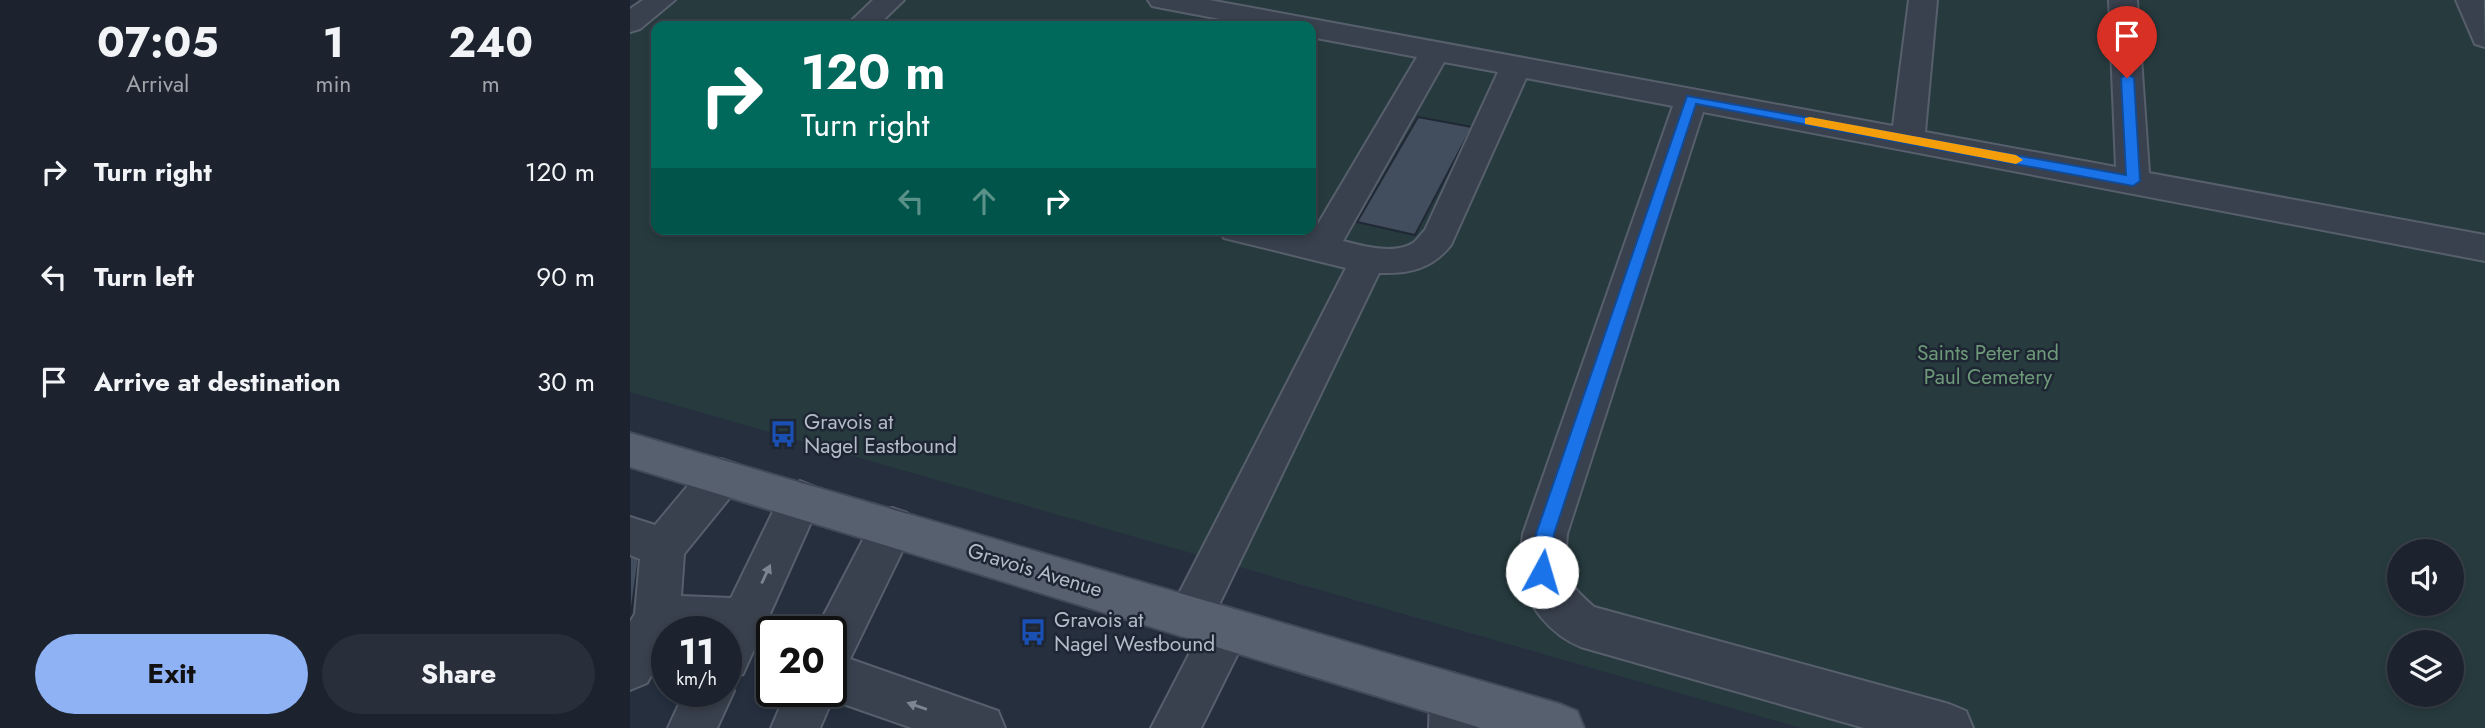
<!DOCTYPE html>
<html lang="en">
<head>
<meta charset="utf-8">
<style>
  :root { --surface:#1c232e; --page:#292f3a; --text:#f1f3f6; --muted:#a0a4aa; --line:#3a404a; --accent:#8fb2f4 }
  body { margin:0; font-family:Jost,sans-serif; background:var(--page); color:var(--text); height:100vh; display:flex; flex-direction:column; font-size:26px; white-space:nowrap }
  * { box-sizing:border-box; margin:0 }
  p { font-size:23px; color:var(--muted) }
  .icon { flex:none; width:38px; height:38px; fill:none; stroke:currentColor; stroke-width:2; stroke-linecap:round; stroke-linejoin:round }
  .map { position:relative; flex:1; overflow:hidden }
  .details { display:flex; flex-direction:column; background:var(--surface); width:630px }
  .details>* { flex:none }
  .top-card { position:absolute; left:21px; top:21px; width:665px; height:214px; border-radius:14px; box-shadow:0 4px 10px #0003,0 0 0 2px var(--line); background:#00695c; color:#fff; overflow:hidden }
  .tools { position:absolute; left:1757px; top:539px; display:grid; gap:14px }
  .tools a { display:grid; place-items:center; width:77px; height:77px; border-radius:50%; background:var(--surface); box-shadow:0 4px 10px #0003,0 0 0 2px var(--line); font-size:35px }
  .speed { position:absolute; left:21px; top:616px; display:flex; gap:14px; font-size:35px; font-weight:700; text-align:center }
  .speed>* { display:grid; place-content:center; width:91px; height:91px; border-radius:50%; background:var(--surface); box-shadow:0 4px 10px #0003,0 0 0 2px var(--line); line-height:1 }
  .speed small { font-size:18px; font-weight:400 }
  .speed .limit { border:4px solid #111; border-radius:10px; background:#fff; color:#111 }
  .pin { position:absolute; display:grid; place-items:center; width:60px; height:60px; color:#fff; margin:-72px -30px; border-radius:50% 50% 50% 0; rotate:-45deg; box-shadow:0 0 7px #0007 }
  .pin .icon { rotate:45deg }
  .me { position:absolute; width:77px; margin:-38px; rotate:6deg; stroke-linejoin:round; filter:drop-shadow(0 0 5px #0008) }
  .turn { display:flex; align-items:center; gap:24px; height:147px; padding:0 35px; font-size:32px }
  .turn .icon { width:91px; height:91px; stroke-width:2.5 }
  .turn b { display:block; font-size:49px; line-height:60px }
  .lanes { display:flex; align-items:center; height:66px; padding:0 35px; background:#0003; justify-content:center; gap:35px; direction:ltr }
  .lanes .off { opacity:.35 }
  .eta { display:flex; justify-content:space-evenly; align-items:center; height:119px; text-align:center }
  .eta b { font-size:42px; font-weight:700; line-height:49px }
  .cta { display:flex; gap:14px; margin-top:auto; padding:14px 35px }
  .cta a { flex:1; height:80px; border-radius:42px; background:var(--accent); color:#111; font-size:28px; font-weight:700; line-height:80px; text-align:center }
  .cta a+a { background:var(--page); color:var(--text) }
  ul { padding:0; list-style:none }
  li { display:flex; align-items:center; gap:21px; height:105px; padding:0 35px }
  li div { flex:1 }
  li b { display:block; font-size:26px }
  li em { font-style:normal }
  main { display:flex; flex:1; min-height:0 }
  .map>svg:first-child { display:block }
  .green { fill:#273b3f; fill-rule:evenodd }
  .building { fill:#424d5d; stroke:#202835; stroke-width:2 }
  .lines { fill:none; stroke-linecap:round; stroke-linejoin:round }
  .minor-casing { stroke:#575f6c; stroke-width:4 }
  .major-casing { stroke:#424a57; stroke-width:4 }
  .minor { fill:#39414e; fill-rule:evenodd }
  .major { fill:#57606e; fill-rule:evenodd }
  .oneway { fill:#7d8592 }
  .route { fill:#1a73e8; stroke:#114b97; stroke-width:2 }
  .slow { fill:#f59e0b }
  .labels { text-anchor:middle; stroke-width:5; stroke-linejoin:round; paint-order:stroke }
  .park-label { font-size:21px; fill:#6d9979; stroke:#1e2633 }
  .poi-label { font-size:21px; fill:#b5bcc9; stroke:#1e2633; text-anchor:start }
  .street-label { font-size:21px; fill:#b5bcc9; stroke:#1e2633 }
</style>
</head>
<body>
<main>
<section class="details">
<div class="eta">
<div><b>07:05</b><p>Arrival</p></div>
<div><b>1</b><p>min</p></div>
<div><b>240</b><p>m</p></div>
</div>
<ul>
<li><svg class="icon" aria-label="right" viewBox="0 0 24 24"><path d="M7 20v-9h11M14 6l5 5-5 5"/></svg><div><b>Turn right</b></div><em>120 m</em></li>
<li><svg class="icon" aria-label="left" viewBox="0 0 24 24"><path d="M17 20v-9H6M10 6l-5 5 5 5"/></svg><div><b>Turn left</b></div><em>90 m</em></li>
<li><svg class="icon" aria-label="arrive" viewBox="0 0 24 24"><path d="M6 21V4h12l-3 4 3 4H6"/></svg><div><b>Arrive at destination</b></div><em>30 m</em></li>
</ul>
<div class="cta"><a>Exit</a><a>Share</a></div>
</section>
<div class="map">
<svg width="1855" height="728" viewBox="0 0 1855 728">
  <rect width="100%" height="100%" fill="#252f3e"/>
  <!-- green -->
  <path class="green" d="M 45,0 L 1855,0 L 1855,728 L 1171,728 L 0,392 L 0,33 ZM 26,26 L 681,26 L 681,229 L 26,229 ZM 1769,551 L 1822,551 L 1822,604 L 1769,604 ZM 1769,642 L 1822,642 L 1822,695 L 1769,695 Z"/>
  <!-- building -->
  <g class="building">
    <polygon points="788,117 842,127 785,235 727,222"/>
    <polygon points="0,540 11,543 0,621"/>
  </g>
  <g class="lines">
    <defs>
      <g id="minor">
        <polygon points="13,0 45,0 10,29 0,32 0,9"/>
        <polygon points="243,0 274,0 247,26 216,26"/>
        <path d="M 518,0 L 579,0 L 1263,126 L 1279,0 L 1307,0 L 1295,132 L 1486,167 L 1479,0 L 1507,0 L 1519,173 L 1855,235 L 1855,261 L 1073,112 L 937,534 C 934,576 932,578 964,607 L 1319,704 L 1336,711 L 1343,728 L 1234,728 L 951,647 C 921,635 896,605 890,573 C 888,561 892,546 893,534 L 1043,106 L 896,78 L 821,245 C 802,269 779,274 749,273 L 586,611 L 597,607 L 613,614 L 620,629 L 571,728 L 521,728 L 569,635 L 560,639 L 544,632 L 537,617 L 716,268 L 594,238 L 589,229 L 661,229 L 682,234 L 787,57 L 681,37 L 681,26 L 627,26 L 532,8 L 522,6 ZM 814,62 L 868,72 L 795,230 C 791,234 787,240 783,243 C 764,255 733,246 713,241 Z"/>
        <polygon points="1826,0 1854,0 1855,47 1845,44"/>
        <polygon points="91,459 106,464 112,477 106,490 54,554 51,596 101,598 155,487 170,481 185,487 191,500 113,674 99,679 104,691 87,728 38,728 55,691 96,691 96,632 37,632 37,645 17,683 0,690 0,622 5,614 10,559 0,555 0,517 25,525 76,464"/>
        <polygon points="262,508 277,513 284,527 220,659 368,711 375,728 282,728 202,700 190,728 141,728 157,691 201,691 201,632 185,632 247,513"/>
        <polygon points="824,673 841,680 848,697 847,728 799,728 800,697 807,680"/>
      </g>
      <polygon id="major" points="0,433 930,704 947,711 954,728 851,728 0,467"/>
    </defs>
    <!-- minor casing -->
    <use href="#minor" class="minor-casing"/>
    <!-- major casing -->
    <use href="#major" class="major-casing"/>
    <!-- minor -->
    <use href="#minor" class="minor"/>
    <!-- major -->
    <use href="#major" class="major"/>
  </g>
  <!-- one-way arrows -->
  <defs><path id="oneway-solid" d="M-6-.8H1V-3.2L6.5 0L1 3.2V.8H-6Z" transform="scale(1.75)"/></defs>
  <g class="oneway">
    <use href="#oneway-solid" transform="translate(136 574) rotate(-65)"/>
    <use href="#oneway-solid" transform="translate(287 706) rotate(-161)"/>
  </g>
  <!-- route -->
  <polygon class="route" points="1497,74 1504,78 1510,181 1503,186 1066,104 924,534 918,578 912,581 905,578 902,572 906,534 1057,96 1496,175 1491,78"/>
  <!-- slow -->
  <polygon class="slow" points="1180,117 1386,155 1393,160 1386,164 1175,124 1175,118"/>
  <!-- icons -->
  <defs>
    <symbol id="bus-bare" viewBox="-9 -9 18 18"><path d="M-5-6H5V4H4V6H2V4H-2V6H-4V4H-5ZM-3.5-4V0h7V-4ZM-3.5 1.2v1.5H-2V1.2ZM2 1.2v1.5H3.5V1.2Z" fill="#1a4fb4" stroke="#1e2633" stroke-width="2.5" paint-order="stroke"/></symbol>
  </defs>
  <g fill-rule="evenodd">
    <use href="#bus-bare" x="134" y="415" width="38" height="38"/>
    <use href="#bus-bare" x="384" y="613" width="38" height="38"/>
  </g>
  <g class="labels">
    <!-- park labels -->
    <g class="park-label">
      <text x="1358" y="360">Saints Peter and<tspan x="1358" dy="24">Paul Cemetery</tspan></text>
    </g>
    <!-- poi labels -->
    <g class="poi-label">
      <text x="174" y="429">Gravois at<tspan x="174" dy="24">Nagel Eastbound</tspan></text>
      <text x="424" y="627">Gravois at<tspan x="424" dy="24">Nagel Westbound</tspan></text>
    </g>
    <!-- street labels -->
    <g class="street-label">
      <text transform="translate(405 570) rotate(17)" y="7">Gravois Avenue</text>
    </g>
  </g>
</svg>
<div class="tools">
<a><svg class="icon" aria-label="sound" viewBox="0 0 24 24"><path d="M4 9h4l5-4v14l-5-4H4zM17 9q2 3 0 6"/></svg></a>
<a><svg class="icon" aria-label="layers" viewBox="0 0 24 24"><path d="M12 4l9 5-9 5-9-5zM3 14l9 5 9-5"/></svg></a>
</div>
<div class="speed"><div>11<small>km/h</small></div><div class="limit">20</div></div>
<div class="pin" style="left:1497px;top:78px;background:#d93025"><svg class="icon" aria-label="arrive" viewBox="0 0 24 24"><path d="M6 21V4h12l-3 4 3 4H6"/></svg></div>
<svg class="me" style="left:912px;top:572px" viewBox="-20 -20 40 40"><circle r="19" fill="#fff"/><path d="M0-13L10 11 0 6-10 11z" fill="#1a73e8"/></svg>
<div class="top-card">
<div class="turn"><svg class="icon" aria-label="right" viewBox="0 0 24 24"><path d="M7 20v-9h11M14 6l5 5-5 5"/></svg><div><b>120 m</b>Turn right</div></div>
<div class="lanes"><svg class="icon off" aria-label="left" viewBox="0 0 24 24"><path d="M17 20v-9H6M10 6l-5 5 5 5"/></svg><svg class="icon off" aria-label="ahead" viewBox="0 0 24 24"><path d="M12 20V5M6 11l6-6 6 6"/></svg><svg class="icon" aria-label="right" viewBox="0 0 24 24"><path d="M7 20v-9h11M14 6l5 5-5 5"/></svg></div>
</div>
</div>
</main>
</body>
</html>
